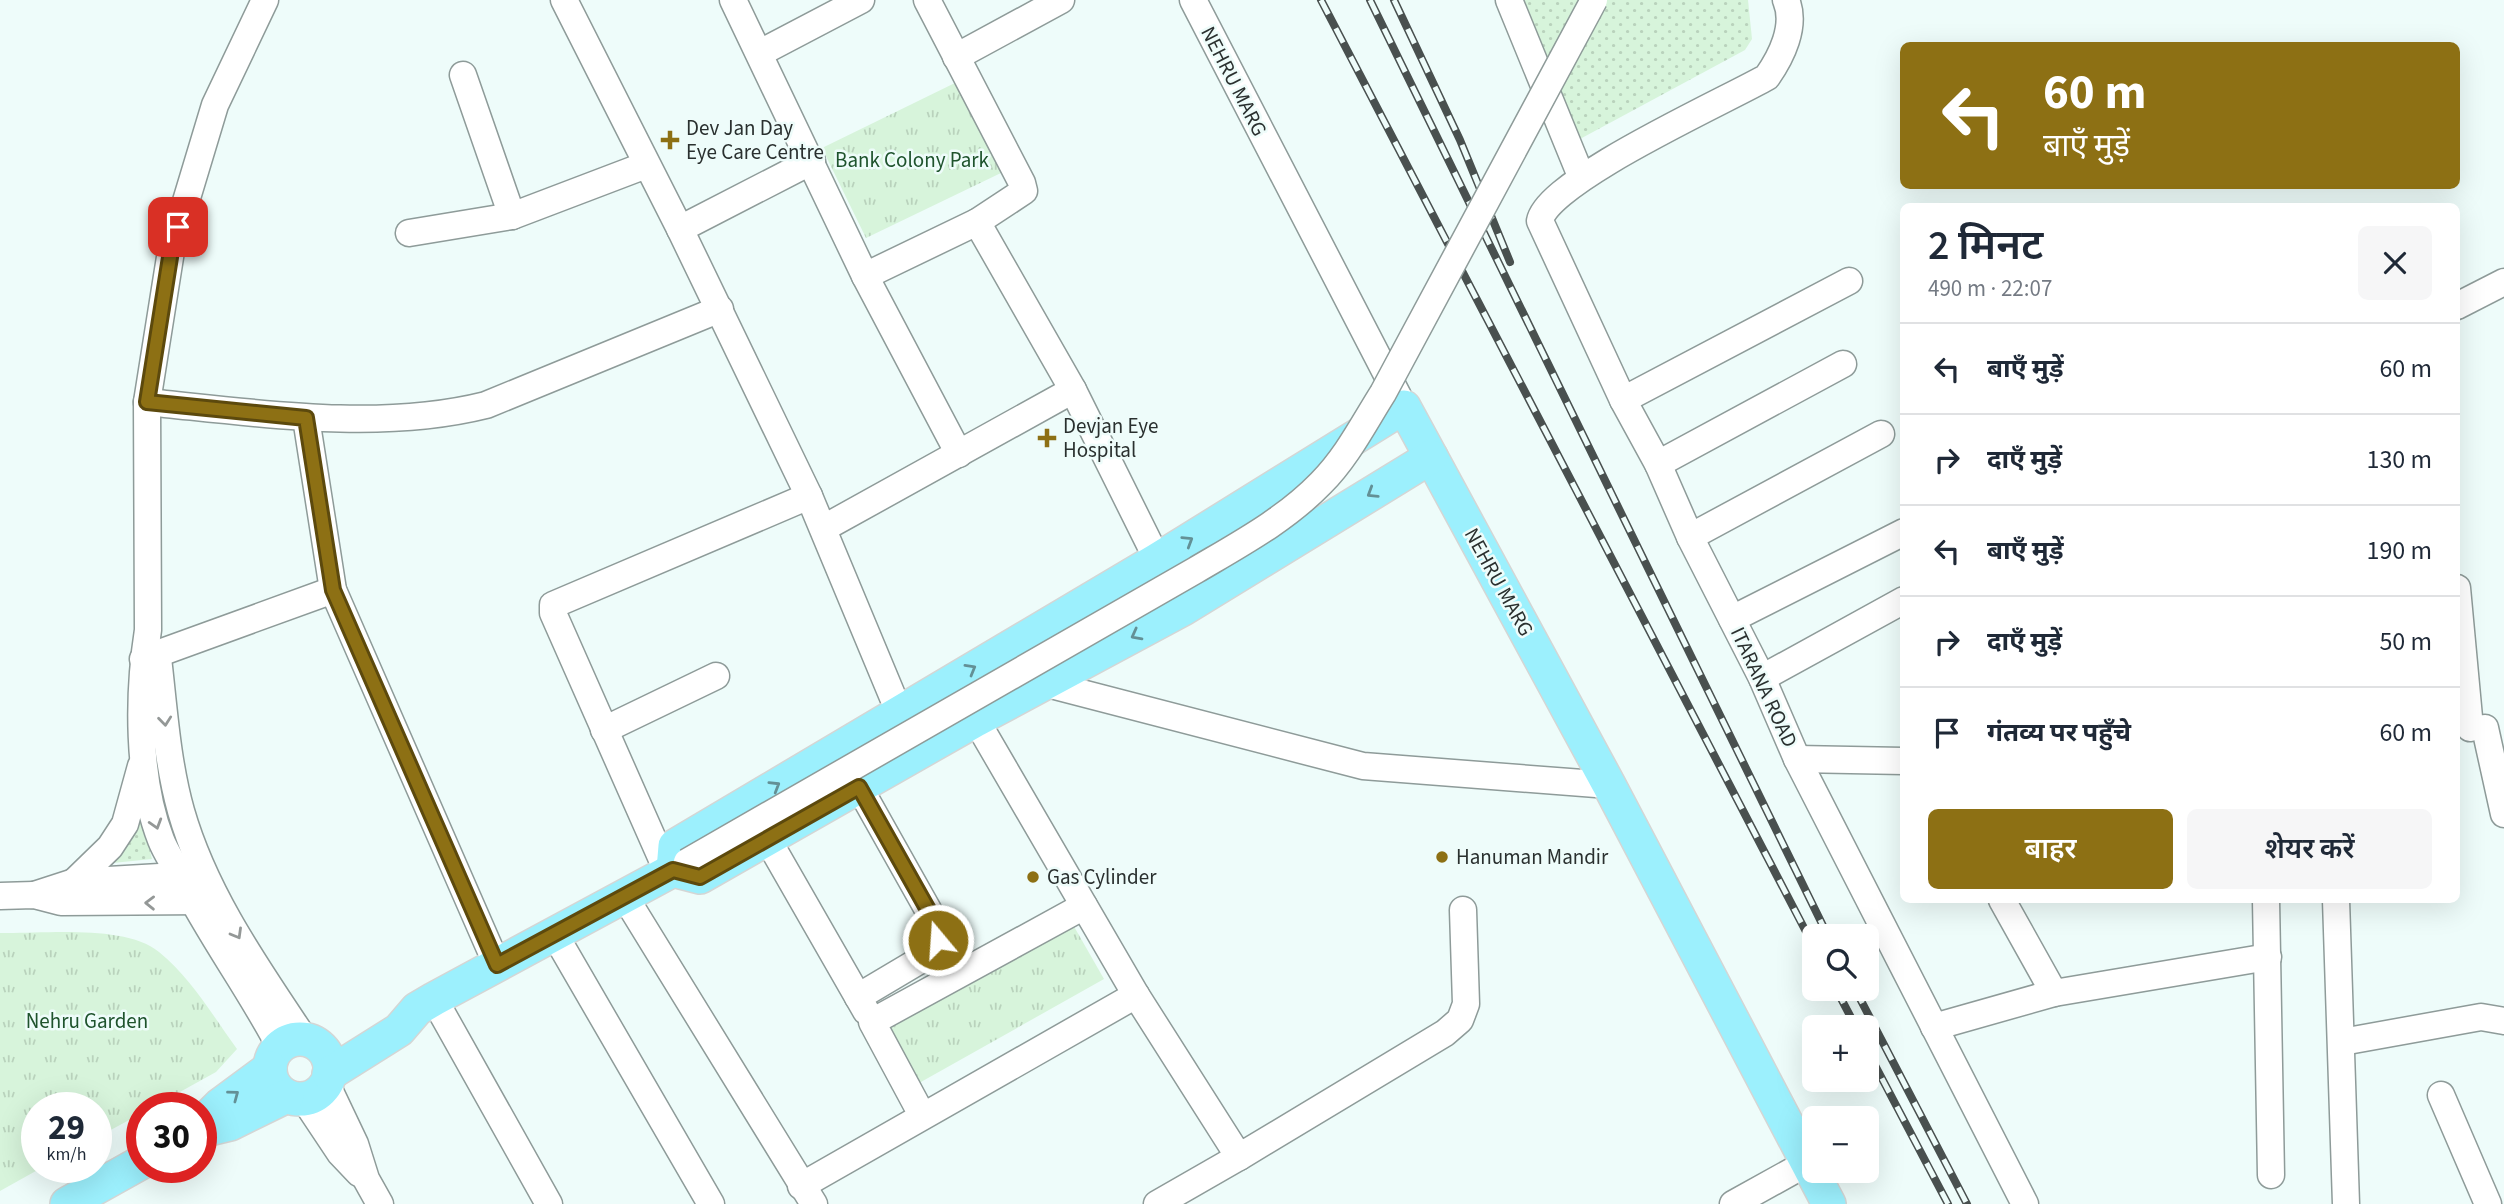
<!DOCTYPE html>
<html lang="hi">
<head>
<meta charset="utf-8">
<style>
  :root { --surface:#fff; --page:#f6f6f7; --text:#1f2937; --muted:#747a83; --line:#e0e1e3; --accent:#8d7014 }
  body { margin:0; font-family:"Source Sans 3","Noto Sans Devanagari",sans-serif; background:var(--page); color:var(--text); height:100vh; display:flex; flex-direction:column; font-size:26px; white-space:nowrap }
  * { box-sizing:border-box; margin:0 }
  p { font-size:23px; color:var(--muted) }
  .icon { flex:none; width:38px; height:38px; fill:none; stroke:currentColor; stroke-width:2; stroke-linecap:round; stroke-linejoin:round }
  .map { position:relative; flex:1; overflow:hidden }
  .sheet { position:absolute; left:1900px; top:203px; width:560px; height:700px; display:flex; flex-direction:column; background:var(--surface); border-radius:10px; box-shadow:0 7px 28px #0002 }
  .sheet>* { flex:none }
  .guide { position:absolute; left:1900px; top:42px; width:560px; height:147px; border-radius:10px; box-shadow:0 7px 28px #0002; background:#8d7014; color:#fff; overflow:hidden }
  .buttons { position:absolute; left:1802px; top:924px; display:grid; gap:14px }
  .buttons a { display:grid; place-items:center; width:77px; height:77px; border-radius:10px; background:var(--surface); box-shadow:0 7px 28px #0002; font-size:35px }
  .speed { position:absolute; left:21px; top:1092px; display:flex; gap:14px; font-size:35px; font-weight:700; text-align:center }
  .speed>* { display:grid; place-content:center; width:91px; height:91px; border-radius:50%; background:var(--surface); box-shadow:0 7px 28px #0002; line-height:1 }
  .speed small { font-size:18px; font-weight:400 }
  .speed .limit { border:10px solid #d22; background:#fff; color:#111 }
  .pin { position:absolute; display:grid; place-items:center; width:60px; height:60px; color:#fff; margin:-30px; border-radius:14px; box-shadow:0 4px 10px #0006 }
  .me { position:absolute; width:77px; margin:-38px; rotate:342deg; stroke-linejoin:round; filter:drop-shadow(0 0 5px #0008) }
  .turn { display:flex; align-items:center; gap:24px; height:147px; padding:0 28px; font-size:32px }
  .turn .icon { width:91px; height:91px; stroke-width:2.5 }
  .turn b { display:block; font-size:49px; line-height:60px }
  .round { display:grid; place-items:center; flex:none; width:74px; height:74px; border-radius:10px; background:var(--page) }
  .overview { display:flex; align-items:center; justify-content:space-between; height:119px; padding:0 28px }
  h1 { font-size:42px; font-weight:600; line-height:52px }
  .primary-button { display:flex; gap:14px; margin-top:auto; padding:14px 28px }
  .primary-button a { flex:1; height:80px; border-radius:10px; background:var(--accent); color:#fff; font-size:28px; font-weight:600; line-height:80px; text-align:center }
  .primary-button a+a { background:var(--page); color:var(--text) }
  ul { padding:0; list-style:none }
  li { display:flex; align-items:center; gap:21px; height:91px; padding:0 28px; border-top:2px solid var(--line) }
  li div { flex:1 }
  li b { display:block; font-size:26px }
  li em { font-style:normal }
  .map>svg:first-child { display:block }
  .grass { fill:url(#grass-dots) }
  .park { fill:url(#park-tufts) }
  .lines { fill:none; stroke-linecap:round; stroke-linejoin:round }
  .minor-casing { stroke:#8e9b99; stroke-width:29 }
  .major-casing { stroke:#d4d6d5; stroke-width:36 }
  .minor { stroke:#fff; stroke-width:26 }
  .major { stroke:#9cf0fd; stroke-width:33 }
  .rail-casing { stroke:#49504f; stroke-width:8 }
  .rail { stroke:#eefcfa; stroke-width:5; stroke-dasharray:16; stroke-linecap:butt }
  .minor-bridge-casing { stroke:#8e9b99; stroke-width:29; stroke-linecap:butt }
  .minor-bridge { stroke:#fff; stroke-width:26 }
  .oneway { stroke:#639096 }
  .oneway2 { stroke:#949897 }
  .route-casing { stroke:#5c490d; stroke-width:18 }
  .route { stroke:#8d7014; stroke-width:12 }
  .poi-dot { fill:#8d7014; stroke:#eefcfa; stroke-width:2.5 }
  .labels { text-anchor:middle; stroke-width:5; stroke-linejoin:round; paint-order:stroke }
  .street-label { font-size:21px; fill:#2a302f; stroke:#eefcfa }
  .poi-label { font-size:21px; fill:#2a302f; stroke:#eefcfa; text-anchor:start }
  .park-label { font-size:21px; fill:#1e532c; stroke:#eefcfa }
</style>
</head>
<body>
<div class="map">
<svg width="2504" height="1204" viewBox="0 0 2504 1204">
  <defs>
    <pattern id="grass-dots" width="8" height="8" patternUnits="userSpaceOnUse" patternTransform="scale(1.75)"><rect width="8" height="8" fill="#d7f4db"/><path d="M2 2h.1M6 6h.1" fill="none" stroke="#b9d2bc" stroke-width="1.8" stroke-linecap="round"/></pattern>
    <pattern id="park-tufts" width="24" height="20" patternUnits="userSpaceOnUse" patternTransform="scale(1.75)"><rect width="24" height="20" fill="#d7f4db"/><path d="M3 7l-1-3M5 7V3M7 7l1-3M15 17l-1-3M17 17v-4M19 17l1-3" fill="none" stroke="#b9d2bc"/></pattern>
  </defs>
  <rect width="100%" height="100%" fill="#eefcfa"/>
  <!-- grass -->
  <g class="grass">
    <polygon points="1523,0 1748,0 1752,39 1745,50 1580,139"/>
    <polygon points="135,793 152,859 93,865"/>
  </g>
  <!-- park -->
  <g class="park">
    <polygon points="959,81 1003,172 866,238 822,148"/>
    <polygon points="1068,916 1104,979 912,1087 876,1023"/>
    <path d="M 0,933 C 43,934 125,924 159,952 C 191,978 213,1016 237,1049 L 216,1072 L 151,1108 L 142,1108 L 142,1113 L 96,1138 L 96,1108 L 37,1108 L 37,1167 L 43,1167 L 0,1191 Z"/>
  </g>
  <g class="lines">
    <defs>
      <g id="minor">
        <path d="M 265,0 L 215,105 L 171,251 L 147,402 L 148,630 C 138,694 137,779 161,840 C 166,853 175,865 181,878 C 210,936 250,989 280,1047"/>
        <polyline points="564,0 680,229 809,496 907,731"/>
        <polyline points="733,0 865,276 959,454"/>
        <polyline points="1193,0 1398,396"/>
        <polyline points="1509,0 1581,176"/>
        <path d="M 1786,0 C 1797,26 1781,57 1767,77 C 1725,101 1547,181 1540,221 L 1623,400 L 1658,464 L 1690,537 L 1762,678 L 1797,759 L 2025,1204"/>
        <polyline points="760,53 861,0"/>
        <polyline points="956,57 1061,0"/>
        <polyline points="463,75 512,216"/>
        <polyline points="977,222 1073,390 1166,577"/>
        <polyline points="680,229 812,161"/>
        <polyline points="409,233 512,216 646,165"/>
        <polyline points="865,276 977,222 1024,191 1022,183 927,0"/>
        <polyline points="2457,306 2504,282"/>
        <polyline points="1623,400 1849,281"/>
        <path d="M 147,402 C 257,413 378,432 486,405 L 720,309"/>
        <polyline points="306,418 333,590 497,965"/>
        <polyline points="1658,464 1843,364"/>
        <polyline points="824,528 1073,390"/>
        <polyline points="1690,537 1881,434"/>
        <polyline points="2457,588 2470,728"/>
        <polyline points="1732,619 1904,532"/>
        <path d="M 158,658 C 164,709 167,761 181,811 C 205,895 257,968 305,1040"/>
        <polyline points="143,659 333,590"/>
        <polyline points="1762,678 1904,600"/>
        <polyline points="1047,684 1363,766 1609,785"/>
        <polyline points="976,720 1136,995 1239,1157 1445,1033 1460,1020 1466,1004 1463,910"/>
        <polyline points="2485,728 2504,814"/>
        <polyline points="604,730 716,676"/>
        <polyline points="1797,759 1904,761"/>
        <polyline points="768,840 866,1011"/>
        <polyline points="668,873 553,613 553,605 809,496"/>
        <polyline points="74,882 110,847 125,824 141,766"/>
        <polyline points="34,895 74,882 194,875"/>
        <polyline points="0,896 34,895 61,902 207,901"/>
        <polyline points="625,897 814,1204"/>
        <polyline points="2002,900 2054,993"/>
        <polyline points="2266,900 2271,1175"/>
        <polyline points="2336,900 2346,1204"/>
        <polyline points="555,935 711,1204"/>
        <polyline points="858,997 927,956 939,935 936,924 859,787"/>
        <polyline points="434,999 549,1204"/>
        <polyline points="1934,1027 2054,993 2268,957"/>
        <polyline points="2342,1042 2481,1017 2504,1021"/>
        <polyline points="326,1083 355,1144 366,1179 380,1204"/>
        <polyline points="2441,1095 2488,1204"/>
        <polyline points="304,1099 340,1153 359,1173"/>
        <polyline points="922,1115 872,1022 1084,906"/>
        <polyline points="801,1186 1136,995"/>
        <polyline points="1157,1204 1239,1157"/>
        <polyline points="1733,1204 1807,1163"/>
      </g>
      <g id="major">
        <polyline points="673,870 675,846 1157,560 1404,407 1609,785 1829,1204"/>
        <circle cx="300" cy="1069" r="30"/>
        <polyline points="329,1074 399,1030 417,1009 434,999 673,870 700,877 976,720 1183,609 1431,457"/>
        <polyline points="201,1124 220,1105 270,1068"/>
        <polyline points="201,1131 230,1124 287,1096"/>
        <polyline points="67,1204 142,1162"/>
      </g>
    </defs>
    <!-- minor casing -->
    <use href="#minor" class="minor-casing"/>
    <!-- major casing -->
    <use href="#major" class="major-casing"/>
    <!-- minor -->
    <use href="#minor" class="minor"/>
    <!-- major -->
    <use href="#major" class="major"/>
    <defs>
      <g id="rail">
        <polyline points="1321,0 1815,949"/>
        <polyline points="1370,0 1828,936"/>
        <polyline points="1394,0 1460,140 1510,262"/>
        <polyline points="1836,989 1856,1027"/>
        <polyline points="1855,989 1967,1204"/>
        <polyline points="1867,1050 1948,1204"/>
      </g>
    </defs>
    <!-- rail casing -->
    <use href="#rail" class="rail-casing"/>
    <!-- rail -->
    <use href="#rail" class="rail"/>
    <defs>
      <path id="minor-bridge" d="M 687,862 L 1196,570 C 1240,544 1285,520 1321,483 C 1347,457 1364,423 1383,393 L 1594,0"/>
    </defs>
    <!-- minor-bridge casing -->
    <use href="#minor-bridge" class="minor-bridge-casing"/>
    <!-- minor-bridge -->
    <use href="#minor-bridge" class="minor-bridge"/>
  </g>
  <!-- one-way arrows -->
  <defs><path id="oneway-chevron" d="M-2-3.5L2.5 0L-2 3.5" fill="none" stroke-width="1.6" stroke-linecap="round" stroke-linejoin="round" transform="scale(1.75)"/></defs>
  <g class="oneway">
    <use href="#oneway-chevron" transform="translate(1372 493) rotate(148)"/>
    <use href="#oneway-chevron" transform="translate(1188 541) rotate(-32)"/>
    <use href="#oneway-chevron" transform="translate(1136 635) rotate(152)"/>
    <use href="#oneway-chevron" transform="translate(971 669) rotate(-30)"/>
    <use href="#oneway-chevron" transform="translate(775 786) rotate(-31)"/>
    <use href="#oneway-chevron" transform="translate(234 1095) rotate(-37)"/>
  </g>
  <g class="oneway2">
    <use href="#oneway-chevron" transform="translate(165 721) rotate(84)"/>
    <use href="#oneway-chevron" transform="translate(156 824) rotate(73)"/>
    <use href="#oneway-chevron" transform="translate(150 903) rotate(-179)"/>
    <use href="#oneway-chevron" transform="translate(237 934) rotate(60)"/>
  </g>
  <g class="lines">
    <defs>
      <polyline id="route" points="178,227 171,251 147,402 306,418 333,590 497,965 673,870 700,877 859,787 936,924 938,940"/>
    </defs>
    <!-- route casing -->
    <use href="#route" class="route-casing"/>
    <!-- route -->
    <use href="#route" class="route"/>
  </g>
  <!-- markers -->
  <g class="poi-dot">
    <path d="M666.5 129.5h7v7h7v7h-7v7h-7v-7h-7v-7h7z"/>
    <path d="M1043.5 427.5h7v7h7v7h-7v7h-7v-7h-7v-7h7z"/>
    <circle cx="1442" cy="857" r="7"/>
    <circle cx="1033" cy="877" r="7"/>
  </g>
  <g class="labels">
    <!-- street labels -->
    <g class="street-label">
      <text transform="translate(1234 81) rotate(63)" y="7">NEHRU MARG</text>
      <text transform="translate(1499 582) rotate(61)" y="7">NEHRU MARG</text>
      <text transform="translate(1764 687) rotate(65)" y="7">ITARANA ROAD</text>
    </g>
    <!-- poi labels -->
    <g class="poi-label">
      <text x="686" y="135">Dev Jan Day<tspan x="686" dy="24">Eye Care Centre</tspan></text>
      <text x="1063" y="433">Devjan Eye<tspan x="1063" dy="24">Hospital</tspan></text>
      <text x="1456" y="864">Hanuman Mandir</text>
      <text x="1047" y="884">Gas Cylinder</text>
    </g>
    <!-- park labels -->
    <g class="park-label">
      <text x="912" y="167">Bank Colony Park</text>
      <text x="87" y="1028">Nehru Garden</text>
    </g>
  </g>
</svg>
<div class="buttons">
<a><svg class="icon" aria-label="search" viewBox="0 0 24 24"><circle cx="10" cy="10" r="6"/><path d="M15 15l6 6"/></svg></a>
<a>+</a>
<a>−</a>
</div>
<div class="speed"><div>29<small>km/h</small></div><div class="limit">30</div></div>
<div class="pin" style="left:178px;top:227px;background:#d93025"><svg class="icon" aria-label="arrive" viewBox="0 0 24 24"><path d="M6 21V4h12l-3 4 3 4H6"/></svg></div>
<svg class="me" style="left:938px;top:940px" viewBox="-20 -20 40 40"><circle r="17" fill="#8d7014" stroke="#fff" stroke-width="3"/><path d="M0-11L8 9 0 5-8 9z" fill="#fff"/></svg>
<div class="guide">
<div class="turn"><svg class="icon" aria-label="left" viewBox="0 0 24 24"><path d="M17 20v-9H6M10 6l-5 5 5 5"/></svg><div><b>60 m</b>बाएँ मुड़ें</div></div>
</div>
<section class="sheet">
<div class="overview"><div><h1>2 मिनट</h1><p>490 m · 22:07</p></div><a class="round"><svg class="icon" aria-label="close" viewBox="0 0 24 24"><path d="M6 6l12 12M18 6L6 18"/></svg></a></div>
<ul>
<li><svg class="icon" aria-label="left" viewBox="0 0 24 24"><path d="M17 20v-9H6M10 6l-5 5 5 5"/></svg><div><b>बाएँ मुड़ें</b></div><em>60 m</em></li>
<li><svg class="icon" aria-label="right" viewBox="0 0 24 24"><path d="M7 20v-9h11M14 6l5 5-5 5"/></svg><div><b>दाएँ मुड़ें</b></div><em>130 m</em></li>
<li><svg class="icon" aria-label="left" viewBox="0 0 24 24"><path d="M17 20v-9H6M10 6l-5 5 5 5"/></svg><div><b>बाएँ मुड़ें</b></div><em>190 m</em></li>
<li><svg class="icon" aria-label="right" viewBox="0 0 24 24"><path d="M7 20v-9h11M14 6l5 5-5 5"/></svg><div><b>दाएँ मुड़ें</b></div><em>50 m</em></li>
<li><svg class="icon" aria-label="arrive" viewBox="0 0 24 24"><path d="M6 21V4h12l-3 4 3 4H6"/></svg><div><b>गंतव्य पर पहुँचे</b></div><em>60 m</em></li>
</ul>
<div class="primary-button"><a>बाहर</a><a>शेयर करें</a></div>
</section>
</div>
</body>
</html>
